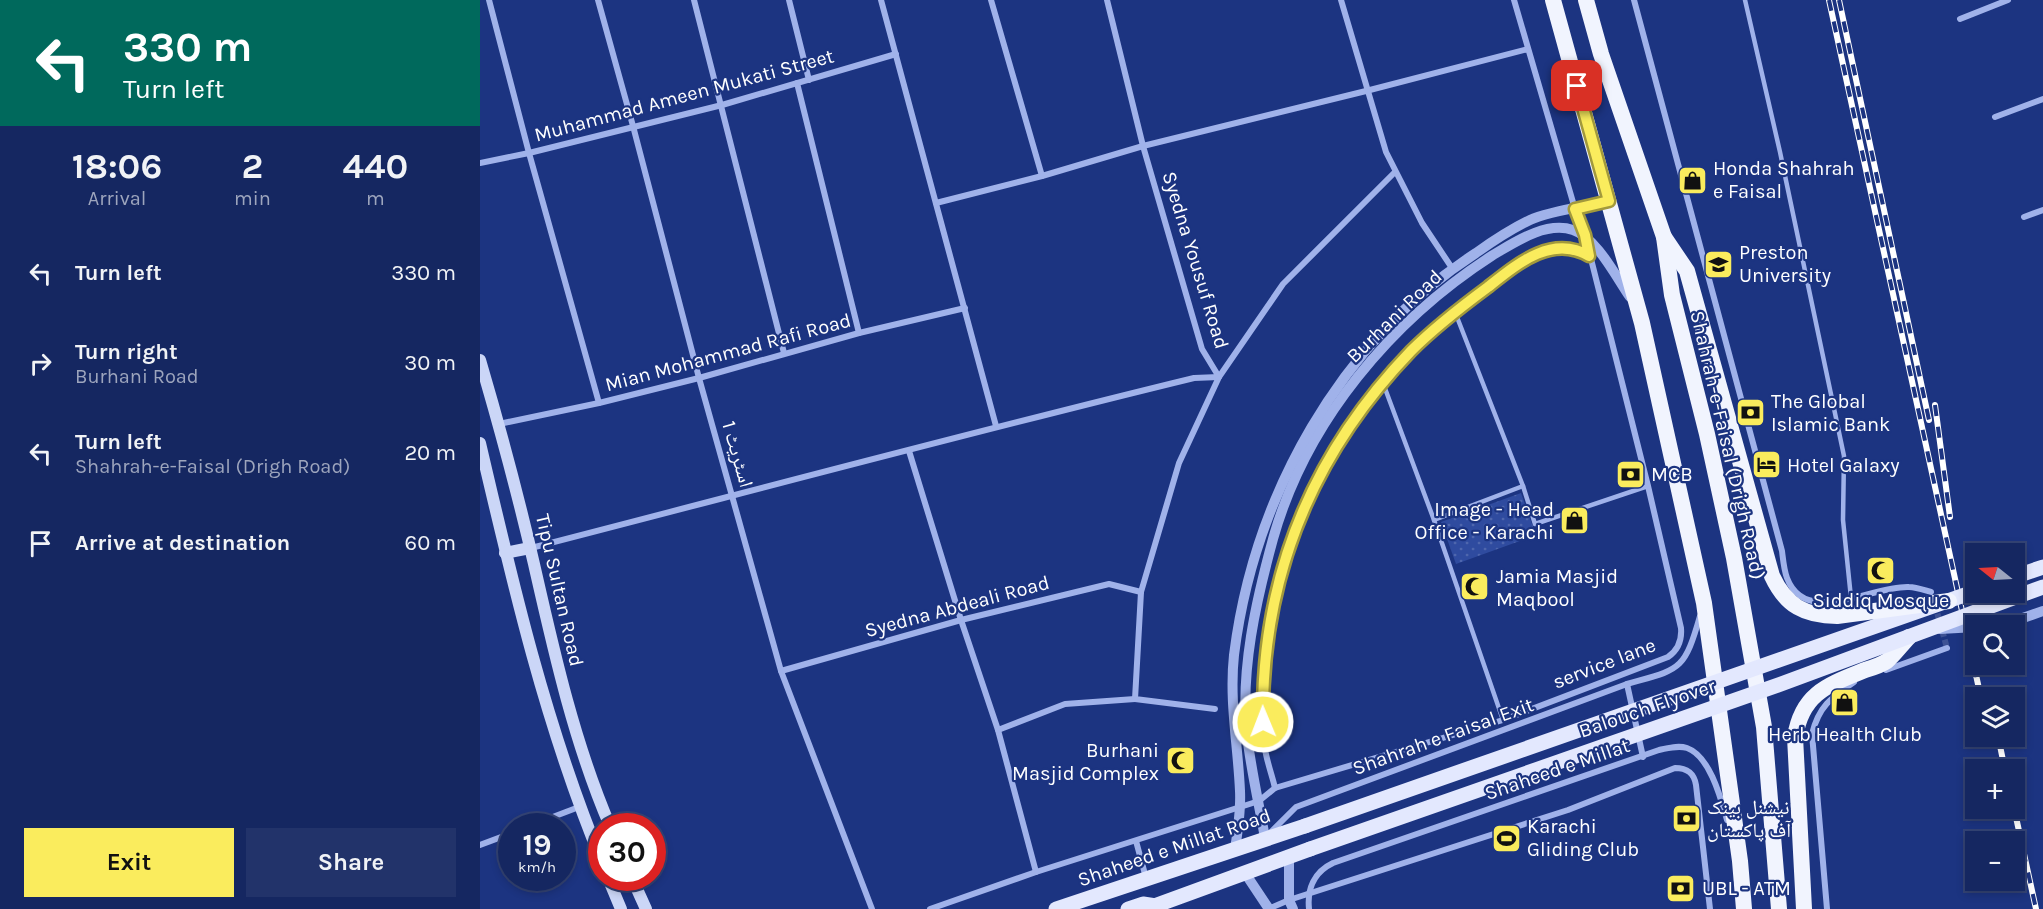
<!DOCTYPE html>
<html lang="en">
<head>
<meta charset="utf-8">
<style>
  :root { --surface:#152761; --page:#22336a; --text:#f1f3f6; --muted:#9da5bd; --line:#344476; --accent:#faec5d }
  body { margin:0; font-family:Karla,"Noto Naskh Arabic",sans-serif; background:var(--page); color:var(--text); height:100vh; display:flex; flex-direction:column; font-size:22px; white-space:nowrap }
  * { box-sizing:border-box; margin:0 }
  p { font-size:20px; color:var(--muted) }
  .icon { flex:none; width:33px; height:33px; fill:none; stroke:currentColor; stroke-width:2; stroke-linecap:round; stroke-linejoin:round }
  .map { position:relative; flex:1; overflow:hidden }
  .sheet { display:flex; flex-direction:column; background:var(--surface); width:480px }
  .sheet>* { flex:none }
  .guide { background:#00695c; color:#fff; overflow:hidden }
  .needle { width:39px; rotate:288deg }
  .buttons { position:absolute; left:1485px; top:543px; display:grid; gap:12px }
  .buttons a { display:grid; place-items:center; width:60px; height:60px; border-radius:0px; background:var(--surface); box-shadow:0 3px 9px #0003,0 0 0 2px var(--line); font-size:30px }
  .speed { position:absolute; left:18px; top:813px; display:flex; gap:12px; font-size:30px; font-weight:700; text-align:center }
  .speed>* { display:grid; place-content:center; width:78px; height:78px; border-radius:50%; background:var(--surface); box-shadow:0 3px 9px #0003,0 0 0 2px var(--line); line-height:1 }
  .speed small { font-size:15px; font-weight:400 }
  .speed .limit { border:9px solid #d22; background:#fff; color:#111 }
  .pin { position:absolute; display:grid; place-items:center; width:51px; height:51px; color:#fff; margin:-26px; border-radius:12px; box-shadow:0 3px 9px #0006 }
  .me { position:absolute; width:66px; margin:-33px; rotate:359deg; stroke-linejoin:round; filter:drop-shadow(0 0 4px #0008) }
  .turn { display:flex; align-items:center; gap:21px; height:126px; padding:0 24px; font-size:27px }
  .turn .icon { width:78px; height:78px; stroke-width:2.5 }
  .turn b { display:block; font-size:42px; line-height:51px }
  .eta { display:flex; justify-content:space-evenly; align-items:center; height:102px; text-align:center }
  .eta b { font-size:36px; font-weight:700; line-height:42px }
  .cta { display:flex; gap:12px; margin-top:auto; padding:12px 24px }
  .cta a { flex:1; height:69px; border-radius:0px; background:var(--accent); color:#111; font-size:24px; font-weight:700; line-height:69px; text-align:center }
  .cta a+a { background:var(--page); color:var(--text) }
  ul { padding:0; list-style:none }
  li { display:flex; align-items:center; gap:18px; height:90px; padding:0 24px }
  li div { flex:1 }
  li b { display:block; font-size:22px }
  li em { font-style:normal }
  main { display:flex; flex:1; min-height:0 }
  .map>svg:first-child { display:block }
  .park { fill:url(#park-dots) }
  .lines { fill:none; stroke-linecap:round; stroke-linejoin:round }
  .minor-tunnel { stroke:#3e5294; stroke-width:6; stroke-dasharray:6 3; stroke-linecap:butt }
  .service { stroke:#a0b2ea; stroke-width:4.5 }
  .minor { stroke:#a0b2ea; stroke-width:6 }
  .tertiary { stroke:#a0b2ea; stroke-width:10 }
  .secondary { stroke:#cbd6f7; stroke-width:12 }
  .primary { stroke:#e3e8fe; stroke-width:15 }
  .trunk { stroke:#f1f4fe; stroke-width:16 }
  .rail-casing { stroke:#fff; stroke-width:6 }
  .rail { stroke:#1c3481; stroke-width:4; stroke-dasharray:11; stroke-linecap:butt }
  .tertiary-bridge { stroke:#a0b2ea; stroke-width:10 }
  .primary-bridge { stroke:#e3e8fe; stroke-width:15 }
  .trunk-bridge { stroke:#f1f4fe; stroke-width:16 }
  .route-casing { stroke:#a2993c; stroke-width:15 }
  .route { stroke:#faec5d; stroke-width:10 }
  .labels { text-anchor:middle; stroke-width:4.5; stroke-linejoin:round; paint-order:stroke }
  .street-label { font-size:20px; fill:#fff; stroke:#1c3481 }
  .poi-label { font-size:20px; fill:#fff; stroke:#1c3481; text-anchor:start }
</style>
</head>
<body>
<main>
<section class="sheet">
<div class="guide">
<div class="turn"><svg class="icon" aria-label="left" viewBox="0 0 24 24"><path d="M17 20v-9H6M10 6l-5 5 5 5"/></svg><div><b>330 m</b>Turn left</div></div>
</div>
<div class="eta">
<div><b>18:06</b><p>Arrival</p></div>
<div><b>2</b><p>min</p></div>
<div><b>440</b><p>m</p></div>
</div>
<ul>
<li><svg class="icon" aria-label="left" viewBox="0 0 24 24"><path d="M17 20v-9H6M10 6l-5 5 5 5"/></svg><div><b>Turn left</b></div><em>330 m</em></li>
<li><svg class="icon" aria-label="right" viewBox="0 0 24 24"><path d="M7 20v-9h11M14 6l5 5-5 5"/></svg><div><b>Turn right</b><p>Burhani Road</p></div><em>30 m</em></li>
<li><svg class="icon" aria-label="left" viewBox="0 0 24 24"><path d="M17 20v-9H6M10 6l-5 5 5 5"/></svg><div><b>Turn left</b><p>Shahrah-e-Faisal (Drigh Road)</p></div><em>20 m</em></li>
<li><svg class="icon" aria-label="arrive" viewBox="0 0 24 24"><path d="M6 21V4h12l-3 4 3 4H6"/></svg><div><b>Arrive at destination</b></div><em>60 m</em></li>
</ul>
<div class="cta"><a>Exit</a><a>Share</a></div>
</section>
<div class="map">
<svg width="1563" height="909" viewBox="0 0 1563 909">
  <defs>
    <pattern id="park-dots" width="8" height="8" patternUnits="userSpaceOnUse" patternTransform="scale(1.5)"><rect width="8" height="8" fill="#2f4b9f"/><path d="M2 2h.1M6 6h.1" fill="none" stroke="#4e66ad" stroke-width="1.8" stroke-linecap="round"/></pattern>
  </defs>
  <rect width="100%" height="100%" fill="#1c3481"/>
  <!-- park -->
  <polygon class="park" points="1041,493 1056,535 976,564 961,522"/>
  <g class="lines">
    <!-- minor-tunnel -->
    <polyline class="minor-tunnel" points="1455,605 1467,648"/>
    <!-- service -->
    <g class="service">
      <polyline points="1265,0 1300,152 1364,456 1363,520 1371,598"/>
      <polyline points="975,312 1043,486 1055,524 1168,486"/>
      <polyline points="903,383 954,520 1023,720"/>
      <polyline points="954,520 1043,486"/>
    </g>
    <!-- minor -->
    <g class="minor">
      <polyline points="9,0 49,153 119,403"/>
      <polyline points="118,0 153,126 219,378 301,671 392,909"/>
      <polyline points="214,0 304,353"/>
      <polyline points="309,0 329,80"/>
      <polyline points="401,0 516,426"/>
      <polyline points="511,0 562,176"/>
      <polyline points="861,0 906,152 942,223 972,268"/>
      <path d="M 1154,0 L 1302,551 C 1303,559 1304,570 1307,578 C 1326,628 1393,585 1429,587 C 1436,587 1444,590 1451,592"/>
      <polyline points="1480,19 1528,0"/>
      <polyline points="317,83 379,333"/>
      <polyline points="1515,117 1563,99"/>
      <polyline points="0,163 49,153 242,105 416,54"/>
      <polyline points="456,203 562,176 663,146 886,91 1048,49"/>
      <polyline points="1544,217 1563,210"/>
      <polyline points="19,424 119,403 219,378 379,333 485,308"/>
      <polyline points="429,451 481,620 518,730 556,872"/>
      <path d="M 51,548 C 272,491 492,432 714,378 L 739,377 L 722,349 L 663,146 L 627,0"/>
      <polyline points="1406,670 1467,648"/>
      <polyline points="301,671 481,620 629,584 661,592"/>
      <polyline points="1147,684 1163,757"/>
      <polyline points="735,709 655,699 661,592 699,463 739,377 803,284 915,172"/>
      <polyline points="518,730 585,704 655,699"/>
      <path d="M 795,788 C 792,775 787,762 785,749 C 781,725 782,700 783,676 C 790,553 847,439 931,351 C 955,327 981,307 1008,287 C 1038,264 1072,234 1109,256"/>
      <polyline points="49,826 99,807"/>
      <path d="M 790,833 L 816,807 L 1147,684 C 1200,669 1204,672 1220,616"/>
      <polyline points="656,841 666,878"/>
      <polyline points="0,845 32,833"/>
      <path d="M 450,909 L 556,872 L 779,801 L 795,788 L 1023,720 L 1188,657 C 1198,650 1202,640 1201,628 L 1168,486 L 1105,235 L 1095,209 L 1034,0"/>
      <path d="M 788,909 L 809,900 L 1088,810 L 1195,768 C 1207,768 1214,773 1216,785 L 1230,909"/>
      <path d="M 829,909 C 827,889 834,872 853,863 L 1179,750 C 1189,748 1198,745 1207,748 C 1230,756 1241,799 1247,820"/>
      <path d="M 1347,909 L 1332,734 C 1339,706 1351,698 1374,682"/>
    </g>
    <!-- tertiary -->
    <g class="tertiary">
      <polyline points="1520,626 1563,611"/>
      <path d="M 785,838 C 779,804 771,770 767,735 C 760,671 776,601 793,539 C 826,421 912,320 1013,255 C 1035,242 1066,221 1093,230 C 1117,238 1136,277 1150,297"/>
      <path d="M 755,849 C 758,830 761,810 760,791 C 758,745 749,701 754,655 C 774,496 860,341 996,253 C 1013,241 1031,229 1050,220 C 1069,211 1107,206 1129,201"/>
      <polyline points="809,858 809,900 813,909"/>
      <polyline points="765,873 789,909"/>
    </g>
    <!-- secondary -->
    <g class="secondary">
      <path d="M 0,360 C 20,428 38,495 54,564 C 74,652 94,742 130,826"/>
      <path d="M 0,443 C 33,585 66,727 122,862"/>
      <polyline points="25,553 50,548"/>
      <polyline points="128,878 141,909"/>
      <polyline points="152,878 166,909"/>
    </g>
    <!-- primary -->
    <g class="primary">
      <polyline points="1534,577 1563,567"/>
      <polyline points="576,909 825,826"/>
      <polyline points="648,909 663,904 676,906"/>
      <polyline points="666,909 830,849"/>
    </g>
    <!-- trunk -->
    <g class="trunk">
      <polyline points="1073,0 1162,323 1224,603 1260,861 1264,909"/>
      <polyline points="1106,0 1121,54 1184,237 1192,295 1227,434 1254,558 1284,727 1299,909"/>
      <path d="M 1324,909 L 1315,737 C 1322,693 1348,685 1385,670 C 1392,668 1401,665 1407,661 C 1415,654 1422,644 1429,637"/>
    </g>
    <defs>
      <g id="rail">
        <polyline points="1349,0 1501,698"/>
        <polyline points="1359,0 1449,420"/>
        <polyline points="1455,405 1470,517"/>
        <polyline points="1518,736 1525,770"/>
        <polyline points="1534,808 1556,909"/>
      </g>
    </defs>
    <!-- rail casing -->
    <use href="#rail" class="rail-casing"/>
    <!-- rail -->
    <use href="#rail" class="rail"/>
    <!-- tertiary-bridge -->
    <polyline class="tertiary-bridge" points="1460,629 1496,627"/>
    <!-- primary-bridge -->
    <g class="primary-bridge">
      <polyline points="825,826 1496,591"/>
      <polyline points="830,849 1301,684 1563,587"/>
    </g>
    <!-- trunk-bridge -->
    <path class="trunk-bridge" d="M 1184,237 L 1207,271 L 1292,576 C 1306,606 1325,616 1357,616 L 1469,601"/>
  </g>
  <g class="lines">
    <defs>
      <path id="route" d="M 783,722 C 781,578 831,455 931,351 C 955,327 981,307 1008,287 C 1037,264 1072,234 1109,256 L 1105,235 L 1095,209 L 1129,201 L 1097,86"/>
    </defs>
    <!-- route casing -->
    <use href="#route" class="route-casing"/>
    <!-- route -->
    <use href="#route" class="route"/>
  </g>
  <!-- icons -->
  <defs>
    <symbol id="shop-square" viewBox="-11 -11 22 22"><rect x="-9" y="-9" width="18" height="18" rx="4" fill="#faec5d" stroke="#1c3481"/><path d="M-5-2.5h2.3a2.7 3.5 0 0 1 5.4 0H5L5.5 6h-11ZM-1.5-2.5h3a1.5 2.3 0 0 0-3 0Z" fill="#111"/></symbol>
    <symbol id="university-square" viewBox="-11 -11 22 22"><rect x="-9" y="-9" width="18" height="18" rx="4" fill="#faec5d" stroke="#1c3481"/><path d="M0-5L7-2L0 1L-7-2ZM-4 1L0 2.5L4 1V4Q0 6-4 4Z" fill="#111"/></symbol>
    <symbol id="bank-square" viewBox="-11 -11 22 22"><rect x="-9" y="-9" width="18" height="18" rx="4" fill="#faec5d" stroke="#1c3481"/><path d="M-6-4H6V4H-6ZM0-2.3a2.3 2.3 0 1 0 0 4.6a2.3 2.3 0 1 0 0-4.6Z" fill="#111"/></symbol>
    <symbol id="hotel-square" viewBox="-11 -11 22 22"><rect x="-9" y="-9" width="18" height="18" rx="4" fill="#faec5d" stroke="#1c3481"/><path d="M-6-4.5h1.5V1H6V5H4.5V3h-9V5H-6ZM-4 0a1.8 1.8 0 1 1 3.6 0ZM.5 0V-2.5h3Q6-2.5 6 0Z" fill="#111"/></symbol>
    <symbol id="mosque-square" viewBox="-11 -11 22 22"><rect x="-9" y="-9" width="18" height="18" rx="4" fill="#faec5d" stroke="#1c3481"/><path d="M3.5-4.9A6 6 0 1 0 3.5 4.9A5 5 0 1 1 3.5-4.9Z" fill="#111"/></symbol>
    <symbol id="stadium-square" viewBox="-11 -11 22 22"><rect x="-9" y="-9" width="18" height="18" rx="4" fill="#faec5d" stroke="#1c3481"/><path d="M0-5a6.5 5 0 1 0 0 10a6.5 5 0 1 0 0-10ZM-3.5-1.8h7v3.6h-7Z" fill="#111"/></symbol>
  </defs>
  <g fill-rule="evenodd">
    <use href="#shop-square" x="1196" y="164" width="33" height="33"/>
    <use href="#university-square" x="1222" y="248" width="33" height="33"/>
    <use href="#bank-square" x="1254" y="396" width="33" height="33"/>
    <use href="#hotel-square" x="1270" y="448" width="33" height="33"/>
    <use href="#bank-square" x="1134" y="458" width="33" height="33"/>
    <use href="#shop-square" x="1078" y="504" width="33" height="33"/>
    <use href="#mosque-square" x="1384" y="554" width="33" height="33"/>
    <use href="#mosque-square" x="978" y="570" width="33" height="33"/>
    <use href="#shop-square" x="1348" y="686" width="33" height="33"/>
    <use href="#mosque-square" x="684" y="744" width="33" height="33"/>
    <use href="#bank-square" x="1190" y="802" width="33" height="33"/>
    <use href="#stadium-square" x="1010" y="822" width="33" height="33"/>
    <use href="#bank-square" x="1184" y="872" width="33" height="33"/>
  </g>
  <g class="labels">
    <!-- street labels -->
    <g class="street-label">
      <text transform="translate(204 95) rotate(-15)" y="7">Muhammad Ameen Mukati Street</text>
      <text transform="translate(716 260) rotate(73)" y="7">Syedna Yousuf Road</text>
      <text transform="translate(914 316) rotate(-44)" y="7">Burhani Road</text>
      <text transform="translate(248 352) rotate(-15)" y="7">Mian Mohammad Rafi Road</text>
      <text transform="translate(1248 445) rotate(77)" y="7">Shahrah-e-Faisal (Drigh Road)</text>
      <text transform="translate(258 454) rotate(74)" y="7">اسٹریٹ 1</text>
      <text transform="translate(80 590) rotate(77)" y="7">Tipu Sultan Road</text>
      <text transform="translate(477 606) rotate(-15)" y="7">Syedna Abdeali Road</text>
      <text transform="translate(1124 663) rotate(-21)" y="7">service lane</text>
      <text transform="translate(1167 708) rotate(-19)" y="7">Balouch Flyover</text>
      <text transform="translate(963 736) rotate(-20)" y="7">Shahrah e Faisal Exit</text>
      <text transform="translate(1077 769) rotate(-19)" y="7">Shaheed e Millat</text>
      <text transform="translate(694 847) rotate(-19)" y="7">Shaheed e Millat Road</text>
    </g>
    <!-- poi labels -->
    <g class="poi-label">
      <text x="1233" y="175">Honda Shahrah<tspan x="1233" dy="23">e Faisal</tspan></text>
      <text x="1259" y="259">Preston<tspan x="1259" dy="23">University</tspan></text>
      <text x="1291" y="408">The Global<tspan x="1291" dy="23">Islamic Bank</tspan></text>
      <text x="1307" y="472">Hotel Galaxy</text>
      <text x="1171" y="481">MCB</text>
      <text x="1074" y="516" text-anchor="end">Image - Head<tspan x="1074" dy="23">Office - Karachi</tspan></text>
      <text x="1016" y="583">Jamia Masjid<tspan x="1016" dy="23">Maqbool</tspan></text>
      <text x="1401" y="607" text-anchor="middle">Siddiq Mosque</text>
      <text x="1365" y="741" text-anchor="middle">Herb Health Club</text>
      <text x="679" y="757" text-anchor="end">Burhani<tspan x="679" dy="23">Masjid Complex</tspan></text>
      <text x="1227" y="814">نیشنل بینک<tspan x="1227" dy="23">آف پاکستان</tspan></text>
      <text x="1047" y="833">Karachi<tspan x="1047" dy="23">Gliding Club</tspan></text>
      <text x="1222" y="895">UBL - ATM</text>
    </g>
  </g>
</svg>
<div class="buttons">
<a><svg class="needle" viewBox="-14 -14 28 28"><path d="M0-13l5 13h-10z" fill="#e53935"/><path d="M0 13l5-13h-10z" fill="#9da5bd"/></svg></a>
<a><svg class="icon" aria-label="search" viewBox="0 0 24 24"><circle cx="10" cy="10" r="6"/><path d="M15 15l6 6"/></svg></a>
<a><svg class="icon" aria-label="layers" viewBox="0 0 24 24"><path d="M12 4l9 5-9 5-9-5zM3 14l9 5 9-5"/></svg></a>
<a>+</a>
<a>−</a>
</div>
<div class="speed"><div>19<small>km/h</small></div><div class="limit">30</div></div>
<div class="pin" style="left:1097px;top:86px;background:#d93025"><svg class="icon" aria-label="arrive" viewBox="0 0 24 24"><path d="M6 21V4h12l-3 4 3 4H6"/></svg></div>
<svg class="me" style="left:783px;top:722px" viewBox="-20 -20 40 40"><circle r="17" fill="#faec5d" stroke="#fff" stroke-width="3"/><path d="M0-11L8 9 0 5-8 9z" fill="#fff"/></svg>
</div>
</main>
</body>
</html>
